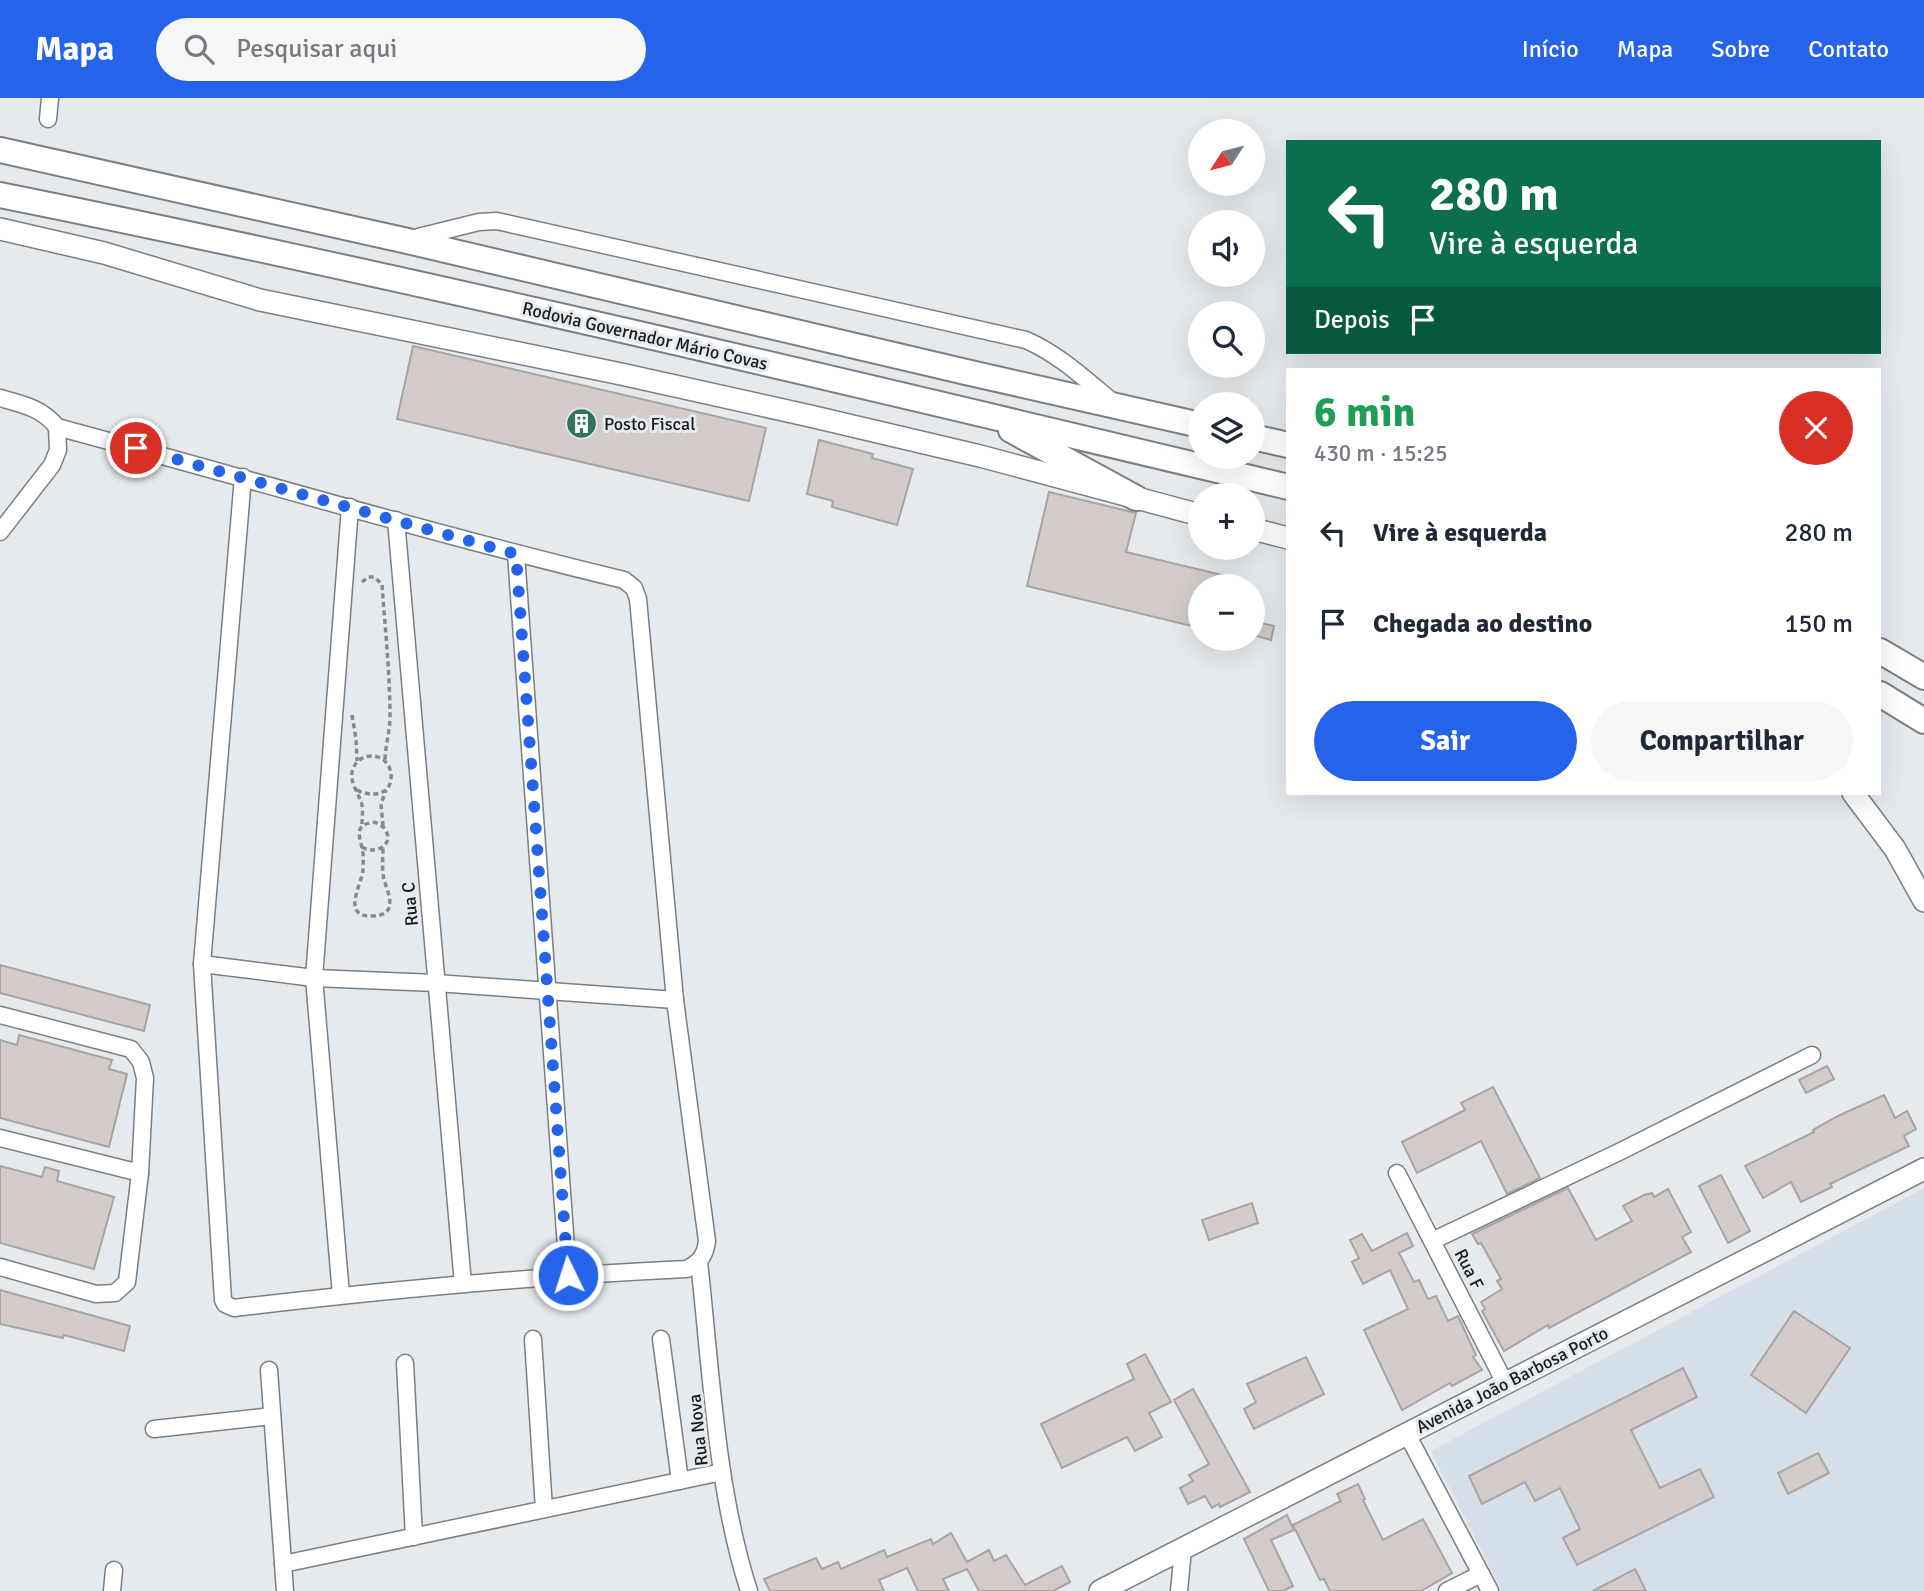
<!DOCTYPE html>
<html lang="pt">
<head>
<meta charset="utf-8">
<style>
  :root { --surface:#fff; --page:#f6f6f7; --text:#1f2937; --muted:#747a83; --accent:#2563eb }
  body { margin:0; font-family:Signika,sans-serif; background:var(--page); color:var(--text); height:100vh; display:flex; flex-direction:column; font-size:26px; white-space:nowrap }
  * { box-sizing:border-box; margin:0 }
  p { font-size:23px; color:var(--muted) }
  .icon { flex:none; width:38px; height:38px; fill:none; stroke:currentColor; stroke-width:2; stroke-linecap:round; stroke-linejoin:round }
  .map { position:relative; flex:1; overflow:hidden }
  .details { position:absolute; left:1286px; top:270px; width:595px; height:427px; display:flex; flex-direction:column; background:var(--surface); border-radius:0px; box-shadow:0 7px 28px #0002 }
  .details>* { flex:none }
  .top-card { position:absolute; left:1286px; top:42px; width:595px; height:214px; border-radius:0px; box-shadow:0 7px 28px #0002; background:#0b6e4f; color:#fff; overflow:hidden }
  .needle { width:46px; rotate:234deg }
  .buttons { position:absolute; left:1188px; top:21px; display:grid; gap:14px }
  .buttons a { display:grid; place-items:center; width:77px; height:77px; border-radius:50%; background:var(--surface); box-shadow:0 7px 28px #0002; font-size:35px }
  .pin { position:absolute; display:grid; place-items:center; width:60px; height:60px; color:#fff; margin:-30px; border:4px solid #fff; border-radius:50%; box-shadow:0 2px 7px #0007 }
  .me { position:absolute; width:77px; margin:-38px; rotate:356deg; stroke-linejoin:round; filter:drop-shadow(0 0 5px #0008) }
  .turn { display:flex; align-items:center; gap:24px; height:147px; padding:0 28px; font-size:32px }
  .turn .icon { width:91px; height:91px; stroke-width:2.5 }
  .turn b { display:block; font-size:49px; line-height:60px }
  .then { display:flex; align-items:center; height:66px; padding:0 28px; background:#0003; gap:14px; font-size:26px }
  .round { display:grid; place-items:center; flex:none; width:74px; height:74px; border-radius:37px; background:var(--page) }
  .overview { display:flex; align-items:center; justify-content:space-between; height:119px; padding:0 28px }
  h1 { font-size:42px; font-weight:700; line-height:52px; color:#1e9e55 }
  .cta { display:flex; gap:14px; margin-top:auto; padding:14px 28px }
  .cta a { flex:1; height:80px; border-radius:42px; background:var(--accent); color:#fff; font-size:28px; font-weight:700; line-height:80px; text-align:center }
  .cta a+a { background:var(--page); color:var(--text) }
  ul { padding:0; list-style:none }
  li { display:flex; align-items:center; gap:21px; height:91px; padding:0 28px }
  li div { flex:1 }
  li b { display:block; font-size:26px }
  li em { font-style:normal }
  header { display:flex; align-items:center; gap:42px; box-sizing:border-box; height:98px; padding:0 35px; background:var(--accent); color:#fff }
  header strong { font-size:33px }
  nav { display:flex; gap:38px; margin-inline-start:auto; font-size:24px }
  .search { width:490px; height:63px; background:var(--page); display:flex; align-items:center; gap:18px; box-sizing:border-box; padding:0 24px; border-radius:38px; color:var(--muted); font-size:26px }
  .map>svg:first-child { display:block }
  .built { fill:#d5dfea }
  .building { fill:#d2cbc9; stroke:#aaa3a1; stroke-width:2 }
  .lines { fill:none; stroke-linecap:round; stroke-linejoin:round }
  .minor-casing { stroke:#7b7f83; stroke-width:19 }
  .major-casing { stroke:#7b7f83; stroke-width:24 }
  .highway-casing { stroke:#7b7f83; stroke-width:28 }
  .path { stroke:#868a8e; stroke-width:3.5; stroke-dasharray:5 3.5; stroke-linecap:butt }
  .minor { stroke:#fff; stroke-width:16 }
  .major { stroke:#fff; stroke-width:21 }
  .highway { stroke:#fff; stroke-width:24 }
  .route { stroke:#2563eb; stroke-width:12; stroke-dasharray:0 21.6 }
  .labels { text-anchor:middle; stroke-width:6; stroke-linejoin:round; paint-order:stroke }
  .street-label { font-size:18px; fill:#181a1c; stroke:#e5eaef }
  .poi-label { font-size:18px; fill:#181a1c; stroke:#e5eaef; text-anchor:start }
</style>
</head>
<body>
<header>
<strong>Mapa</strong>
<div class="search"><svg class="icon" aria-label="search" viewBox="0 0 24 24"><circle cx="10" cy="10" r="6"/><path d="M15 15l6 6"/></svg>Pesquisar aqui</div>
<nav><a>Início</a><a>Mapa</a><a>Sobre</a><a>Contato</a></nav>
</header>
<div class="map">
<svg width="1924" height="1493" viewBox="0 0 1924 1493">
  <rect width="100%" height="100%" fill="#e5eaef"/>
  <!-- built -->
  <polygon class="built" points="1924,1090 1924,1493 1502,1493 1431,1353"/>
  <!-- building -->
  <g class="building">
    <polygon points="413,248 766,330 749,403 397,321"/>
    <polygon points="819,342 873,356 872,360 913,371 897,427 832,409 833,403 807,396"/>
    <polygon points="1049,394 1136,415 1126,454 1247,483 1246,488 1200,488 1200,530 1027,488"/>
    <polygon points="1253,523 1274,528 1271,542 1253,537"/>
    <polygon points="0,867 150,907 144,933 0,895"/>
    <polygon points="19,937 112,962 109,971 127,976 109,1049 0,1020 0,942 17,947"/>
    <polygon points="1827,968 1834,981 1806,995 1799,982"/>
    <polygon points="1493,989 1540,1080 1507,1096 1481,1043 1417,1075 1402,1044 1465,1012 1461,1005"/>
    <polygon points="1884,997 1895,1020 1907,1013 1916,1031 1904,1038 1909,1048 1830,1086 1832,1089 1801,1104 1791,1084 1763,1100 1745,1068 1814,1034 1813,1032 1838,1018"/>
    <polygon points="0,1068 42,1079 45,1069 59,1073 57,1083 114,1099 94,1171 0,1145"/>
    <polygon points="1721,1077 1750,1133 1728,1145 1699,1088"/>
    <polygon points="1568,1090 1596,1142 1632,1123 1623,1108 1644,1097 1652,1095 1654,1099 1668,1091 1691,1134 1682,1139 1691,1154 1549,1230 1548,1227 1504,1253 1482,1213 1485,1211 1481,1204 1502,1191 1497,1183 1501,1181 1481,1145 1478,1146 1472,1136"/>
    <polygon points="1252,1105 1258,1125 1209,1142 1202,1122"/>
    <polygon points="1407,1135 1413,1148 1399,1155 1414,1184 1419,1182 1428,1201 1436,1198 1448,1223 1458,1218 1476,1257 1473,1259 1482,1272 1452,1288 1450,1285 1402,1312 1364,1232 1408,1211 1390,1172 1363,1186 1352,1164 1359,1160 1350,1142 1362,1136 1372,1153"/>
    <polygon points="0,1192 130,1228 124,1253 64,1237 63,1240 0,1226"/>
    <polygon points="1794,1213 1850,1250 1806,1315 1751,1277"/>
    <polygon points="1145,1256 1171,1304 1149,1315 1162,1339 1135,1353 1127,1339 1062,1370 1041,1326 1134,1281 1127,1266"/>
    <polygon points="1306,1259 1324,1296 1254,1331 1244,1311 1256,1304 1247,1286"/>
    <polygon points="1683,1270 1697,1299 1631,1332 1660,1390 1700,1371 1714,1399 1577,1467 1563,1440 1580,1431 1560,1390 1535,1403 1525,1384 1482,1406 1469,1378"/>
    <polygon points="1193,1291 1250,1394 1220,1409 1219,1406 1212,1410 1205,1398 1188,1406 1180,1390 1193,1383 1189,1377 1209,1366 1174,1302"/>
    <polygon points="1818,1355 1829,1375 1788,1396 1778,1375"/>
    <polygon points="1358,1386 1365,1401 1363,1402 1383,1442 1423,1421 1452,1475 1421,1493 1330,1493 1324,1481 1320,1482 1293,1427 1341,1403 1337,1396"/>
    <polygon points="1287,1417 1294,1432 1271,1442 1293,1488 1283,1493 1269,1493 1244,1441"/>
    <polygon points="951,1435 967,1464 989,1452 994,1463 1006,1457 1025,1487 1062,1468 1070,1484 1053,1493 979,1493 967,1471 943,1481 949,1493 918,1493 907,1470 879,1482 884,1493 770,1493 764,1481 816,1460 822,1471 838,1464 841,1471 884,1452 887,1459 931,1441 933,1446"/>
    <polygon points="1635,1471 1646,1493 1593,1493"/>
  </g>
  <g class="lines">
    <defs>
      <g id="minor">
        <polyline points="48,21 50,0"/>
        <path d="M 410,141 L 479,124 L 497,123 L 1026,242 C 1060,257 1086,282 1114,305"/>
        <path d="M 0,300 C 22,306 42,310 57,329"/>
        <path d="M 57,329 C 246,380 433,436 624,482 L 634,490 L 638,501 L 675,902 L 707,1143 C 705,1158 700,1164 687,1171 C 535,1178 385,1192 234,1210 L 225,1206 L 223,1202 L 202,866 L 243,379"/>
        <polyline points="396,422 463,1186"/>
        <polyline points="0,434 52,367 58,352 57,329"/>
        <polyline points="516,456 568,1177"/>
        <polyline points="202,866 314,880 436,885 675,902"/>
        <polyline points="0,917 131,951 141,964 145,980 140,1075 127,1184 115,1195 96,1196 0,1169"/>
        <polyline points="0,1040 140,1075"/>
        <polyline points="1397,1075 1505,1285"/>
        <polyline points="1434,1142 1619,1054 1812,957"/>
        <path d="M 699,1164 C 711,1271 716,1391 749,1493"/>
        <polyline points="341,1197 314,880 350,409"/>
        <polyline points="533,1241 544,1411"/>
        <polyline points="661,1241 680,1383"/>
        <polyline points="405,1265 414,1439"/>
        <polyline points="269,1272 285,1493"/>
        <polyline points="154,1331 272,1318"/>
        <polyline points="1407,1336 1490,1493"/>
        <polyline points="283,1466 722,1374"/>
        <polyline points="112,1493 114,1472"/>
        <polyline points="1179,1493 1183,1451"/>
        <polyline points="1447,1493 1481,1476"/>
      </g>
      <g id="major">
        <polyline points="0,131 104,155 260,202 621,276 810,318 980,358 1200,417"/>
        <polyline points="1253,431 1288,440"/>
        <polyline points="1853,695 1895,751 1924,803"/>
        <polyline points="1100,1493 1924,1071"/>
      </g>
      <g id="highway">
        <polyline points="0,52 403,142 966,274 1200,327"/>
        <path d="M 0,97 C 432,184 860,287 1288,389"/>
        <polyline points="1011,332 1136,400"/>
        <polyline points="1253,339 1288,347"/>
        <polyline points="1880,553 1924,579"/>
        <polyline points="1880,596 1924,623"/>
      </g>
    </defs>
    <!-- minor casing -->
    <use href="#minor" class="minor-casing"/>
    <!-- major casing -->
    <use href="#major" class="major-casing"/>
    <!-- highway casing -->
    <use href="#highway" class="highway-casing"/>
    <!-- path -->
    <g class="path">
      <path d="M 362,484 L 368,479 L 374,479 L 382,486 C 385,530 390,575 390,619 C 390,634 385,648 385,663"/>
      <polyline points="352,617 356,641 357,663"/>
      <path d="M 357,692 C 372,700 393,697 391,676 C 389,655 360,651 353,671 C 348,683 359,695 362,707 C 363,714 362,721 362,728"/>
      <polyline points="383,728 381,706 386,692"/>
      <path d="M 362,749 C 377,758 396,745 384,730 C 380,726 375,723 370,725 C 354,728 360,740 362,750 C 364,756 363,766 363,772 C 362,786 340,820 373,818 C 403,817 384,789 383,776 C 382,767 383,758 383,749"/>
    </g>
    <!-- minor -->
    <use href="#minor" class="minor"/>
    <!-- major -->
    <use href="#major" class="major"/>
    <!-- highway -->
    <use href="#highway" class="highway"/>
  </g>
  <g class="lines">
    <!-- route -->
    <polyline class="route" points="136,350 516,456 568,1177"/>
  </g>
  <!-- icons -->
  <defs>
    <symbol id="building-disc" viewBox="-11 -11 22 22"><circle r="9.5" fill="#33725e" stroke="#e5eaef"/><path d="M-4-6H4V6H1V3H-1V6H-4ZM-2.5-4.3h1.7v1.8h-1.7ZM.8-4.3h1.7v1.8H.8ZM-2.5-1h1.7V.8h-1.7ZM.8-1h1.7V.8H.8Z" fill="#fff"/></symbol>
  </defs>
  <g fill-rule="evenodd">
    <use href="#building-disc" x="564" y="308" width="35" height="35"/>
  </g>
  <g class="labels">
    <!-- street labels -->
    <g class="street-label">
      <text transform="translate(645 238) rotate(13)" y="6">Rodovia Governador Mário Covas</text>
      <text transform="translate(410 806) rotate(-95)" y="6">Rua C</text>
      <text transform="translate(1469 1171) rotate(63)" y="6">Rua F</text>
      <text transform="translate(1512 1282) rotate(-27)" y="6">Avenida João Barbosa Porto</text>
      <text transform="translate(698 1332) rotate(-96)" y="6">Rua Nova</text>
    </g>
    <!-- poi labels -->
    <g class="poi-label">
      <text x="604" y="332">Posto Fiscal</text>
    </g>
  </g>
</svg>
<div class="buttons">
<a><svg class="needle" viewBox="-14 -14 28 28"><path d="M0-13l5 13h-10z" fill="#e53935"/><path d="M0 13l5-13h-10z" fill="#747a83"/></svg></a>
<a><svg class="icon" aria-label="sound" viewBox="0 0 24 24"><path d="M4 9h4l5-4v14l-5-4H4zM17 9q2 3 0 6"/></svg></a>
<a><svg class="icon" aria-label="search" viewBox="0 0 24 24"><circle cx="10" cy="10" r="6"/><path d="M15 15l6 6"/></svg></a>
<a><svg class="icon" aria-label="layers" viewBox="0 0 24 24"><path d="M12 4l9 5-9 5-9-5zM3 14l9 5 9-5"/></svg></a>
<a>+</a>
<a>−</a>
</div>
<div class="pin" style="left:136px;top:350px;background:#d93025"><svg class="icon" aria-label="arrive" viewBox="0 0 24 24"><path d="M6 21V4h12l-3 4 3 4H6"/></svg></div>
<svg class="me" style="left:568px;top:1177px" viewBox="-20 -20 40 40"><circle r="17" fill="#2563eb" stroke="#fff" stroke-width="3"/><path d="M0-11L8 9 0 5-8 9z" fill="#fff"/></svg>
<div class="top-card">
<div class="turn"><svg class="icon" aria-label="left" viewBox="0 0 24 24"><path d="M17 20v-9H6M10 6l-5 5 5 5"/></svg><div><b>280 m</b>Vire à esquerda</div></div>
<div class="then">Depois<svg class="icon" aria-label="arrive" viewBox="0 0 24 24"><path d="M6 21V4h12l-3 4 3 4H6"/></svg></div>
</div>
<section class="details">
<div class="overview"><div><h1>6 min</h1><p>430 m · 15:25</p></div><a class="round" style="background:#d93025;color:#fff"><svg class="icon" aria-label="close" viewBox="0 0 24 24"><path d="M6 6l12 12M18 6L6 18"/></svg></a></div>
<ul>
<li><svg class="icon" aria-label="left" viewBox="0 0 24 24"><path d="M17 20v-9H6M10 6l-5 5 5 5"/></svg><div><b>Vire à esquerda</b></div><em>280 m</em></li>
<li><svg class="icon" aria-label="arrive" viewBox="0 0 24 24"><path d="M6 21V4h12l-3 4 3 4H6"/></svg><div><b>Chegada ao destino</b></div><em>150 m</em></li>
</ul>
<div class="cta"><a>Sair</a><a>Compartilhar</a></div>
</section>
</div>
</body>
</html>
